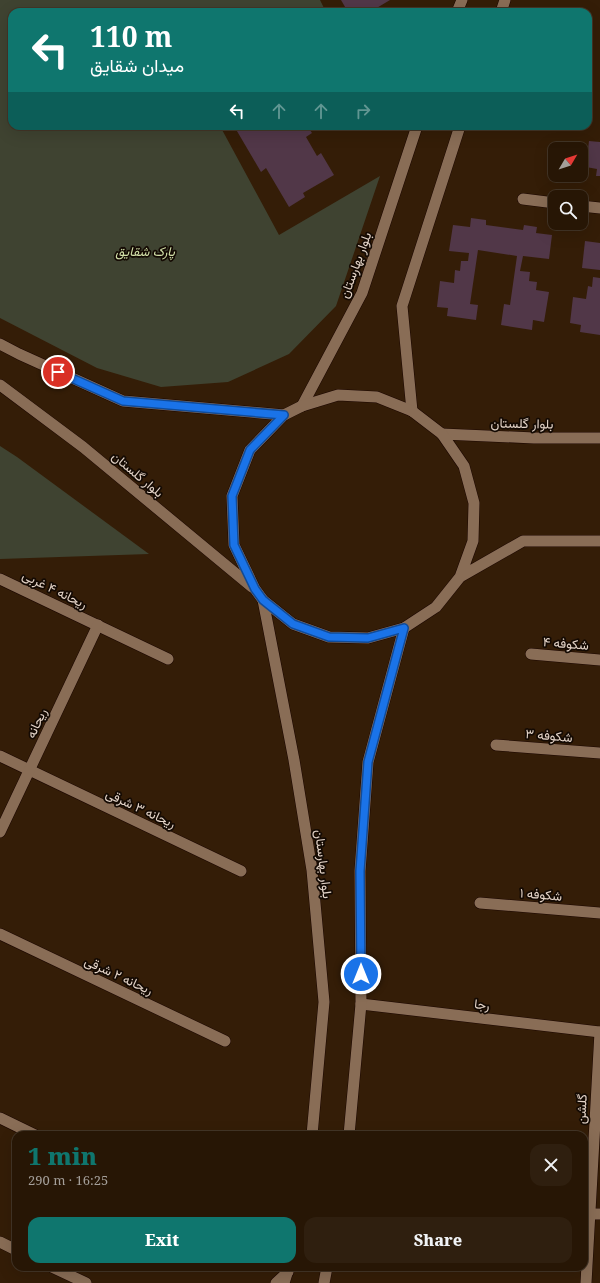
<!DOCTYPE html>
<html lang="en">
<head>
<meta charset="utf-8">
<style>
  :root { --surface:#271605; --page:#2f1f0f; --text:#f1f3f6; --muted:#a49f9a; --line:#433527; --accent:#0f766e }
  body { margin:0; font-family:"Noto Serif",Vazirmatn,serif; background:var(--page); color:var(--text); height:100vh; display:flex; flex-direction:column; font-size:15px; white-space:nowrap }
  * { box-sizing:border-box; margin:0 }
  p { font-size:13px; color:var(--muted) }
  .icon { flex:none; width:22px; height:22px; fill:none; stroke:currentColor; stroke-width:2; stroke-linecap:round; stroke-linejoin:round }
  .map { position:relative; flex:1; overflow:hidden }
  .panel { position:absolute; left:12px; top:1131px; width:576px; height:140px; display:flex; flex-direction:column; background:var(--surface); border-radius:12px; box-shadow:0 4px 16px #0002,0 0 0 1px var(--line) }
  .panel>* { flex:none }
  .banner { position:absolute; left:8px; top:8px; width:584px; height:122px; border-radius:12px; box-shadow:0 4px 16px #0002,0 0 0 1px var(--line); background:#0f766e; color:#fff; overflow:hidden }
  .needle { width:26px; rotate:51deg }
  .buttons { position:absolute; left:548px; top:142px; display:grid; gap:8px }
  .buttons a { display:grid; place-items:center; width:40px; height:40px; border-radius:8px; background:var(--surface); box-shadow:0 4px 16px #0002,0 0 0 1px var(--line); font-size:20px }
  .pin { position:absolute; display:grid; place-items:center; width:34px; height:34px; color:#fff; margin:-17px; border:2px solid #fff; border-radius:50%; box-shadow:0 1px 4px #0007 }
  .me { position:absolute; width:44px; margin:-22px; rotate:0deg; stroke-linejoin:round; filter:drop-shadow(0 0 3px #0008) }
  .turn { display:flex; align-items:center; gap:14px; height:84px; padding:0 16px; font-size:18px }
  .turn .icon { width:52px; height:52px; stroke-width:2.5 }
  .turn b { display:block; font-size:28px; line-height:34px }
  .lanes { display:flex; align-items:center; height:38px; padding:0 16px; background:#0003; justify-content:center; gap:20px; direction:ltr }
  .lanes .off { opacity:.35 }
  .round { display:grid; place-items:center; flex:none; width:42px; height:42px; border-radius:12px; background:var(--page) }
  .overview { display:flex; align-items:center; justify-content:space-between; height:68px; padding:0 16px }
  h1 { font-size:24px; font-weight:800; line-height:30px; color:var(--accent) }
  .primary-button { display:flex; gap:8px; margin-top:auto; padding:8px 16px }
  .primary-button a { flex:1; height:46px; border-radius:12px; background:var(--accent); color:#fff; font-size:16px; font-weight:800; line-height:46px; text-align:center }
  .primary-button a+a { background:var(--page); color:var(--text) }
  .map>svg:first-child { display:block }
  .green { fill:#3f4331 }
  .building { fill:#513748 }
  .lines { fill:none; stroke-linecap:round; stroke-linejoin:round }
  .minor-casing { stroke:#1b0600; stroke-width:12 }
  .tertiary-casing { stroke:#1b0600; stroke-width:12 }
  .secondary-casing { stroke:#1b0600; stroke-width:12 }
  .minor { stroke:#896d56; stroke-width:11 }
  .tertiary { stroke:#896d56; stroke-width:11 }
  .secondary { stroke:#896d56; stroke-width:11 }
  .route-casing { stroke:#114b97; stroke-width:10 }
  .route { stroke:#1a73e8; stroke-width:7 }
  .labels { text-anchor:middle; stroke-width:3.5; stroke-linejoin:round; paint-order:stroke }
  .park-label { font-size:13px; font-style:italic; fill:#d2e0a8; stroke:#140a03 }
  .street-label { font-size:13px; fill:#e4d4c8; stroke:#140a03 }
</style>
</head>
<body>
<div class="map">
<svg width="600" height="1283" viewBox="0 0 600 1283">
  <rect width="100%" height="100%" fill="#341d07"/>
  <!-- green -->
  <g class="green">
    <polygon points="0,0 320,0 326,12 12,12 12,126 220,126 279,235 380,176 336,306 289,354 228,382 161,387 97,368 0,318"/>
    <polygon points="0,446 17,457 149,554 0,559"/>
  </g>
  <!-- building -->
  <g class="building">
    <polygon points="341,0 390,0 370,12 348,12"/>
    <polygon points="234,126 311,126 308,127 312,133 306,137 317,156 321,153 334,175 303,193 305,197 289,207 266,168 261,172"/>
    <polygon points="589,141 600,142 600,176 596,176 597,169 586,167"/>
    <polygon points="471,218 486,220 486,225 523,230 524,225 537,227 536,233 552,235 549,259 523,256 520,271 530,272 529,281 537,282 536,290 549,292 544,322 533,320 532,330 501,325 504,304 510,305 517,256 478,250 470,304 478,305 476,320 447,316 448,308 437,307 440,281 454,283 455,270 460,271 461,261 468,261 469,253 449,251 453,225 470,227"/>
    <polygon points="585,241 600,243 600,270 582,268"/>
    <polygon points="593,277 600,278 600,335 580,332 581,325 570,323 573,297 586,299 588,286 592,287"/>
  </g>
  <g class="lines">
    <defs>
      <g id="minor">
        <polyline points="523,199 555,203"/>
        <polyline points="581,206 600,208"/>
        <polyline points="0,579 168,659"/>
        <polyline points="531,654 600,660"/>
        <polyline points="496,745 600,753"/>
        <polyline points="0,756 241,871"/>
        <polyline points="480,903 600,913"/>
        <polyline points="0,934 225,1041"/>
        <polyline points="361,1004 600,1032"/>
        <polyline points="0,1118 35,1135"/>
        <polyline points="590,1214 600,1214"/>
        <polyline points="586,1283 600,1032"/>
      </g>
      <g id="tertiary">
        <polyline points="0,832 98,625"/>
        <polyline points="0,1242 16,1250"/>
        <polyline points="52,1267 86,1283"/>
        <polyline points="276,1283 288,1272"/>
      </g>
      <g id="secondary">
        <polyline points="457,12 462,0"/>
        <polyline points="501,12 505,0"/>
        <polyline points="0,344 19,354 123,401 284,415"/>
        <polyline points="0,385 83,447 252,587"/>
        <polyline points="302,406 362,293 417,126"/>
        <polyline points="412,411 402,306 460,126"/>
        <polyline points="442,434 534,438 600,438"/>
        <polyline points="460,577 473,541 474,503 464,466 442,434 412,411 377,397 338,395 302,406 284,415 250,450 232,496 234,545 255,589 263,600 293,624 329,637 368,638 404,628 436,607 460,577 523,541 600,541"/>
        <polyline points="263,600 294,760 312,870 324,1002 312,1135"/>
        <polyline points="349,1135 361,1004 360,871 368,762 404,628"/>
        <polyline points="284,1283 289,1267"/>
        <polyline points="324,1283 327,1267"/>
      </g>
    </defs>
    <!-- minor casing -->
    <use href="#minor" class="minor-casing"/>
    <!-- tertiary casing -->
    <use href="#tertiary" class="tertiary-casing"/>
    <!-- secondary casing -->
    <use href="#secondary" class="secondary-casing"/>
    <!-- minor -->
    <use href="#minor" class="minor"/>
    <!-- tertiary -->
    <use href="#tertiary" class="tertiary"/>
    <!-- secondary -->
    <use href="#secondary" class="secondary"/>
  </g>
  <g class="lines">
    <defs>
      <polyline id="route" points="58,372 123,401 284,415 250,450 232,496 234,545 255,589 263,600 293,624 329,637 368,638 404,628 368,762 360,871 361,974"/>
    </defs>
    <!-- route casing -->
    <use href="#route" class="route-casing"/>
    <!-- route -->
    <use href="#route" class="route"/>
  </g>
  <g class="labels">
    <!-- park labels -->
    <g class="park-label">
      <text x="145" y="256">پارک شقایق</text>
    </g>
    <!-- street labels -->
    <g class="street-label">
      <text transform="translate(355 265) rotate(-70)" y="5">بلوار بهارستان</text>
      <text transform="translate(522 423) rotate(1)" y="5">بلوار گلستان</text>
      <text transform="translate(138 474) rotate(40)" y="5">بلوار گلستان</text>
      <text transform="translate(55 589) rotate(26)" y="5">ریحانه ۴ غربی</text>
      <text transform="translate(566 643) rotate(5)" y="5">شکوفه ۴</text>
      <text transform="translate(36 723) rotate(-65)" y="5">ریحانه</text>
      <text transform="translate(549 735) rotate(5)" y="5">شکوفه ۳</text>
      <text transform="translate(141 808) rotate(25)" y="5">ریحانه ۳ شرقی</text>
      <text transform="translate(324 864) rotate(83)" y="5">بلوار بهارستان</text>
      <text transform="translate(541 894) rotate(5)" y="5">شکوفه ۱</text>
      <text transform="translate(119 975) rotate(25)" y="5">ریحانه ۲ شرقی</text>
      <text transform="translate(482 1004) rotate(7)" y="5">رجا</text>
      <text transform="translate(581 1109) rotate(-87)" y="5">گلشن</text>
    </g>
  </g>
</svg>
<div class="buttons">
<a><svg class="needle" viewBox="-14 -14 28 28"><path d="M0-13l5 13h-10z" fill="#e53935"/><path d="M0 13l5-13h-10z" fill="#a49f9a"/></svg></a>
<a><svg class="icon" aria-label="search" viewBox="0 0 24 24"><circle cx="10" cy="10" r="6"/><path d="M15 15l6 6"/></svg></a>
</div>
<div class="pin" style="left:58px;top:372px;background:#d93025"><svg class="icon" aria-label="arrive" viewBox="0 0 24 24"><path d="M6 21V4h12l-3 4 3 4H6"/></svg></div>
<svg class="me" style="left:361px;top:974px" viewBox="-20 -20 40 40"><circle r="17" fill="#1a73e8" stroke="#fff" stroke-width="3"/><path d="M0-11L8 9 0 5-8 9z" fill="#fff"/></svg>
<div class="banner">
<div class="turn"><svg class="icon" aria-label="left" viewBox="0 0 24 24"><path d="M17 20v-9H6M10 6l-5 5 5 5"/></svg><div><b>110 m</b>میدان شقایق</div></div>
<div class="lanes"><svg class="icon" aria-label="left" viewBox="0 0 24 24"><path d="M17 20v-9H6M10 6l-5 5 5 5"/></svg><svg class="icon off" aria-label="ahead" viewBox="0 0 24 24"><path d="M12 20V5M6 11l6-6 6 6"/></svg><svg class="icon off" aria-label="ahead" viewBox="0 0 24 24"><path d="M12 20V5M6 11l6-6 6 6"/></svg><svg class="icon off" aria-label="right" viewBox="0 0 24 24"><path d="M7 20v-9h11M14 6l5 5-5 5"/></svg></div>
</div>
<section class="panel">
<div class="overview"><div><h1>1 min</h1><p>290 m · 16:25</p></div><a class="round"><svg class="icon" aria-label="close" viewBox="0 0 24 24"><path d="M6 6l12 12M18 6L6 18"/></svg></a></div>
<div class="primary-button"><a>Exit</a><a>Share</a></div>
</section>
</div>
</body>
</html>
